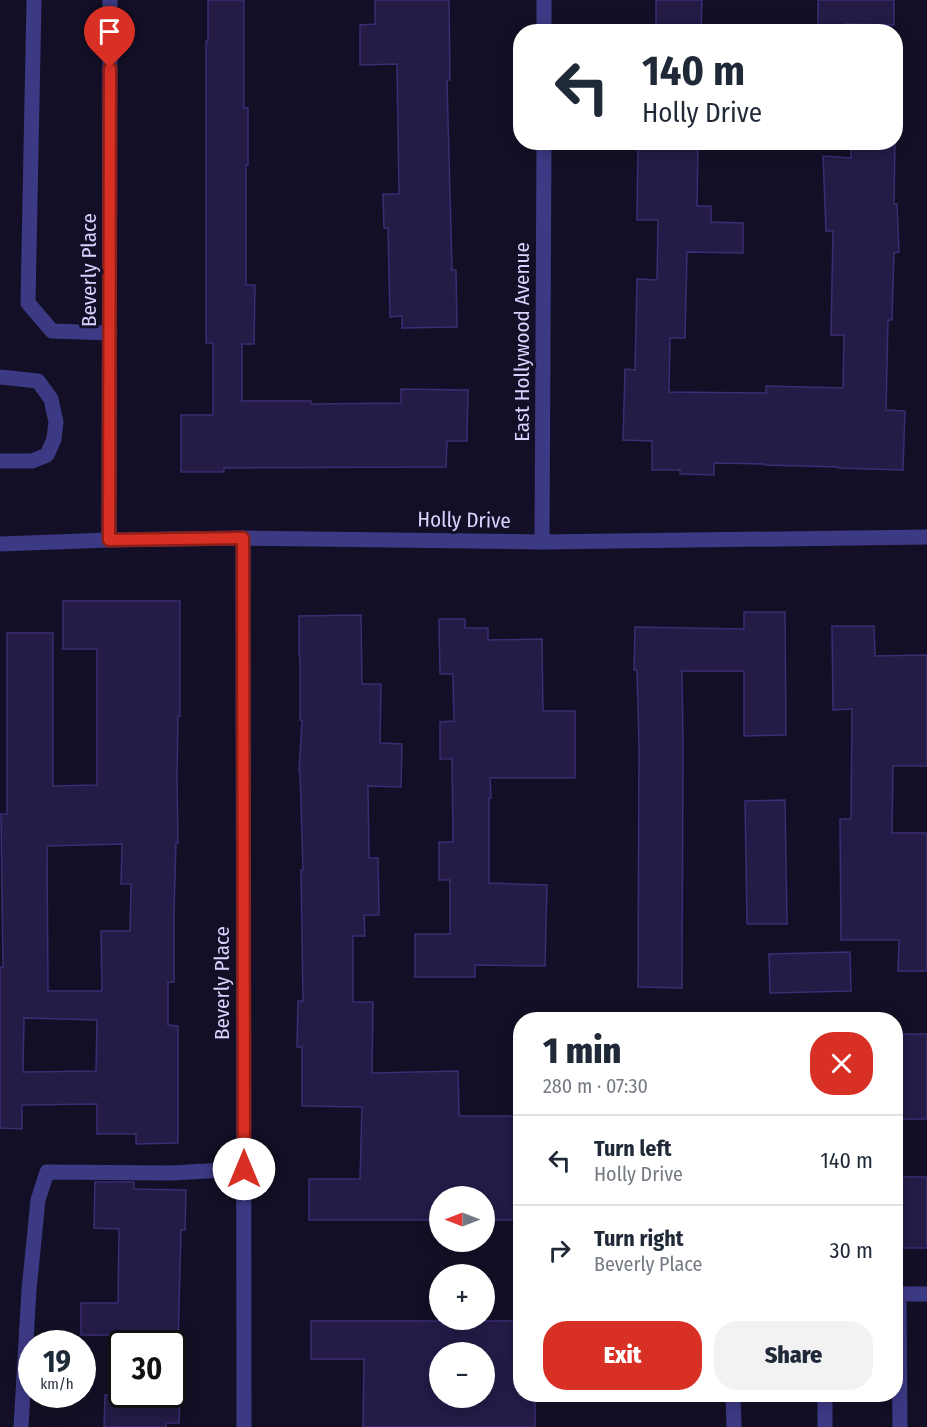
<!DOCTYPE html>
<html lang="en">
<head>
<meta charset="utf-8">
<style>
  :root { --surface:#fff; --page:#f2f2f3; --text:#1f2937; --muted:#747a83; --line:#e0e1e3; --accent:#d93025 }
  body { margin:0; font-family:"Fira Sans Condensed",sans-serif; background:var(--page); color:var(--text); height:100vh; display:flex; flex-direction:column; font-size:22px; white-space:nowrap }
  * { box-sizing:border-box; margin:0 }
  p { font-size:20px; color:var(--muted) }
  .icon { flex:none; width:33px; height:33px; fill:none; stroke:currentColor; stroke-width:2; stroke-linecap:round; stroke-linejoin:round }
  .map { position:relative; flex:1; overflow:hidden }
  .panel { position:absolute; left:513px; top:1012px; width:390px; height:390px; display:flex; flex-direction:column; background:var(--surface); border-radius:24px; box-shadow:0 3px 15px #0003 }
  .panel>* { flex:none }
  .guide { position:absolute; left:513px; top:24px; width:390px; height:126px; border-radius:24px; box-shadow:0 3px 15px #0003; background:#fff; color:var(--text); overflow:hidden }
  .needle { width:39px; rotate:270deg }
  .buttons { position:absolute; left:429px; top:1186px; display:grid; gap:12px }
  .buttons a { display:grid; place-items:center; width:66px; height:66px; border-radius:50%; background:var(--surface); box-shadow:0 3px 15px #0003; font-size:30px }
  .speed { position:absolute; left:18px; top:1330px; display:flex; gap:12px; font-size:30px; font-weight:700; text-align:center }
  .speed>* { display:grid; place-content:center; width:78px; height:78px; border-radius:50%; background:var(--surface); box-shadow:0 3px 15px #0003; line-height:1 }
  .speed small { font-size:15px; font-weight:400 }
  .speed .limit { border:3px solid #111; border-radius:9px; background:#fff; color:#111 }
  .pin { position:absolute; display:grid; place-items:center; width:51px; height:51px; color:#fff; margin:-62px -26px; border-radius:50% 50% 50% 0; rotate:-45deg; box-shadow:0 0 6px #0007 }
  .pin .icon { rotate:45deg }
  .me { position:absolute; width:66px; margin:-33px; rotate:0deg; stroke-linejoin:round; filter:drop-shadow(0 0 4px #0008) }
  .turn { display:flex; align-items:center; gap:21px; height:126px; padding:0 30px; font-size:27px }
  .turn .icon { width:78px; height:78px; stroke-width:2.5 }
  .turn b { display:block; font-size:42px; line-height:51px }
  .round { display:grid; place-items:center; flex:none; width:63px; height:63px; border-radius:24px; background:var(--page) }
  .overview { display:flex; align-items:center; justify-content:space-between; height:102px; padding:0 30px }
  h1 { font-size:36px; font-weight:800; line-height:45px }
  .action { display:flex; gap:12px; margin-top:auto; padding:12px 30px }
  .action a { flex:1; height:69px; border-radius:24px; background:var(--accent); color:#fff; font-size:24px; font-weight:800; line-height:69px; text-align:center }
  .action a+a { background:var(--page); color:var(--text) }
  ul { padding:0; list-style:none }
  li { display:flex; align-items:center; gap:18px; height:90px; padding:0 30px; border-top:2px solid var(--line) }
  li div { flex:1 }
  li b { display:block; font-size:22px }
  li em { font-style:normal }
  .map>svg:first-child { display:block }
  .building { fill:#241b47; stroke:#3b2d73; stroke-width:1.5; fill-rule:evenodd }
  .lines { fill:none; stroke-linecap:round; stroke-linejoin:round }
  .minor { stroke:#3d3a85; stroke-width:15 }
  .route-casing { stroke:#8d1f18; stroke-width:15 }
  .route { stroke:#d93025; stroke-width:10 }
  .labels { text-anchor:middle; stroke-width:6; stroke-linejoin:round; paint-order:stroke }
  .street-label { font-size:21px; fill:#d9d4ff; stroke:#130f26 }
</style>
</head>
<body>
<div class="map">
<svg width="927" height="1427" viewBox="0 0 927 1427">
  <rect width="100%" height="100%" fill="#130f26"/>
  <!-- building -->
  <g class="building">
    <polygon points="208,0 244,0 244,108 248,108 248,165 246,165 246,285 255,285 254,344 242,344 242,401 311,401 311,404 401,403 401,389 468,390 467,441 447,441 446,467 224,468 224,472 181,472 181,415 213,415 213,343 206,343 206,41 208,41"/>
    <polygon points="375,0 449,0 450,80 447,80 452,270 456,270 457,327 402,328 402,316 390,317 388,228 384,228 383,194 399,194 397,64 360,65 360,25 375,24"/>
    <polygon points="656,0 702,0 701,32 656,32"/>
    <polygon points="818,0 894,0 894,25 845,24 845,32 818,32"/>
    <polygon points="638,142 698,142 697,206 711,206 711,222 743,223 743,253 687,252 685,338 670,338 669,392 766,393 766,386 843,388 844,335 831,335 833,231 826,231 823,156 851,158 851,142 895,142 894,204 897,204 899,252 894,253 892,320 888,320 886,410 905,411 903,470 838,468 838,467 765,465 765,464 714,463 714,475 680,474 680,470 652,470 652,441 623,440 625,369 635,370 637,279 657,280 658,220 637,220"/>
    <path d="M 63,601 L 180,601 L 180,716 L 178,716 L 177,778 L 178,843 L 176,843 L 174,911 L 174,982 L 168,982 L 168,1025 L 178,1026 L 178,1143 L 136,1144 L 136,1134 L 97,1134 L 97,1104 L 22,1105 L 22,1129 L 0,1128 L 0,967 L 3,967 L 1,814 L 7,814 L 7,633 L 53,633 L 53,786 L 97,785 L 97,649 L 63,649 ZM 122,844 L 121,884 L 131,884 L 130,931 L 101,931 L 102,991 L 48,991 L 47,846 ZM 24,1018 L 97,1020 L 96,1071 L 23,1072 Z"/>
    <polygon points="744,612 785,612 786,735 744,736 744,671 682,671 683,746 682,988 638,987 639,747 637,670 634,670 635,627 744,629"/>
    <polygon points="361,615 362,684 381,684 380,743 402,744 401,787 368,786 369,858 378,858 379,915 364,915 365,936 353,936 353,1002 373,1002 372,1073 458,1071 459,1116 520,1116 520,1220 484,1220 484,1197 440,1197 440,1220 309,1220 309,1179 360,1179 362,1107 302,1106 302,1047 297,1047 298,1001 303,1001 301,870 303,870 300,771 299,771 302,720 300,720 300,656 299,656 299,616"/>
    <polygon points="439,619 465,619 465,628 488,628 488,640 542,639 543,711 575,711 575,778 490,778 491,798 489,798 489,883 547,885 545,966 475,965 475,977 415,977 415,934 450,934 450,880 439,880 439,842 453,842 452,759 440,759 440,722 454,721 453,674 440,674"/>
    <polygon points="832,626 874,626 875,656 927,655 927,766 893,766 892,833 927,833 927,971 898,971 899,940 841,940 840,819 851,819 852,709 833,710"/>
    <polygon points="785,800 787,924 747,924 745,801"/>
    <polygon points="850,952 851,991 770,993 769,954"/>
    <polygon points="896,1034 927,1034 927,1119 898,1119 898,1077 896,1077"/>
    <rect x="896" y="1177" width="31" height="71"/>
    <polygon points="95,1182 134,1182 134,1189 186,1190 185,1230 181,1230 178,1344 121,1344 121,1335 81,1335 81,1303 118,1303 119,1229 94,1228"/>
    <path d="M 311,1321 L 520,1321 L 520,1395 L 535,1395 L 535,1427 L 363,1427 L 364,1359 L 311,1359 ZM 440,1353 L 484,1353 L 484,1398 L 440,1398 Z"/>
    <polygon points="105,1395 180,1395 179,1423 166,1423 166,1427 104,1427"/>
  </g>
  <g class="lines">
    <!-- minor -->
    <g class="minor">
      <polyline points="34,0 28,303 52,331 110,333"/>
      <polyline points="544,32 544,0"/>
      <polyline points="0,377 38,381 51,399 56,422 54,439 47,455 32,461 0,461"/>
      <polyline points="243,538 244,1427"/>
      <polyline points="109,540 110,0"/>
      <polyline points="542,542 544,142"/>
      <polyline points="0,544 109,540 243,538 542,542 927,537"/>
      <polyline points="733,1395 734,1427"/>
      <polyline points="825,1395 825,1427"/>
      <polyline points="21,1427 29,1290 38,1200 47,1172 171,1173 244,1169"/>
      <polyline points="900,1427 899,1294 927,1294"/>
    </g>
  </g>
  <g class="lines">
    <defs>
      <polyline id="route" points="110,68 109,540 243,538 244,1169"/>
    </defs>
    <!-- route casing -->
    <use href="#route" class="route-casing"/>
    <!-- route -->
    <use href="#route" class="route"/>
  </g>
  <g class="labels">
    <!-- street labels -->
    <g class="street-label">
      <text transform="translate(89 270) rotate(-90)" y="7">Beverly Place</text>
      <text transform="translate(522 342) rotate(-90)" y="7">East Hollywood Avenue</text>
      <text transform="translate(464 520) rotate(1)" y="7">Holly Drive</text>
      <text transform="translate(222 983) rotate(-90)" y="7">Beverly Place</text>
    </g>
  </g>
</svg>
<div class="buttons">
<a><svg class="needle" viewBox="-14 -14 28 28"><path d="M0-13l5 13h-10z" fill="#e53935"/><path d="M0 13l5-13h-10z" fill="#747a83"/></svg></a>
<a>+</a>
<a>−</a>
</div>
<div class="speed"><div>19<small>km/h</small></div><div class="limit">30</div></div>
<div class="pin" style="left:110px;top:68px;background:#d93025"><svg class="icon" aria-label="arrive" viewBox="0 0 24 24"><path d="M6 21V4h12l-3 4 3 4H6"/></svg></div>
<svg class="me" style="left:244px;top:1169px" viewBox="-20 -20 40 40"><circle r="19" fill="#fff"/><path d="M0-13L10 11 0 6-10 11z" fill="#d93025"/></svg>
<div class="guide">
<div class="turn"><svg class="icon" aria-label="left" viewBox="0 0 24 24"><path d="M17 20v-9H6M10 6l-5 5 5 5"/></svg><div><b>140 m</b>Holly Drive</div></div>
</div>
<section class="panel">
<div class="overview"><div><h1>1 min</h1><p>280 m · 07:30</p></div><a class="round" style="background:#d93025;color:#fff"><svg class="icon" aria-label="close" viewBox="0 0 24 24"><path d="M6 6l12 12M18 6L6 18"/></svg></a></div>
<ul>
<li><svg class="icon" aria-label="left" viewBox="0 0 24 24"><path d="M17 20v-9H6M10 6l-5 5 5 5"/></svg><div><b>Turn left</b><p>Holly Drive</p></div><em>140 m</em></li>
<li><svg class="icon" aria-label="right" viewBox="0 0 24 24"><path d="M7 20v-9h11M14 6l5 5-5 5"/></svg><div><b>Turn right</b><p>Beverly Place</p></div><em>30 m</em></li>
</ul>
<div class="action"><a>Exit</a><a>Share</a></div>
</section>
</div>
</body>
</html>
